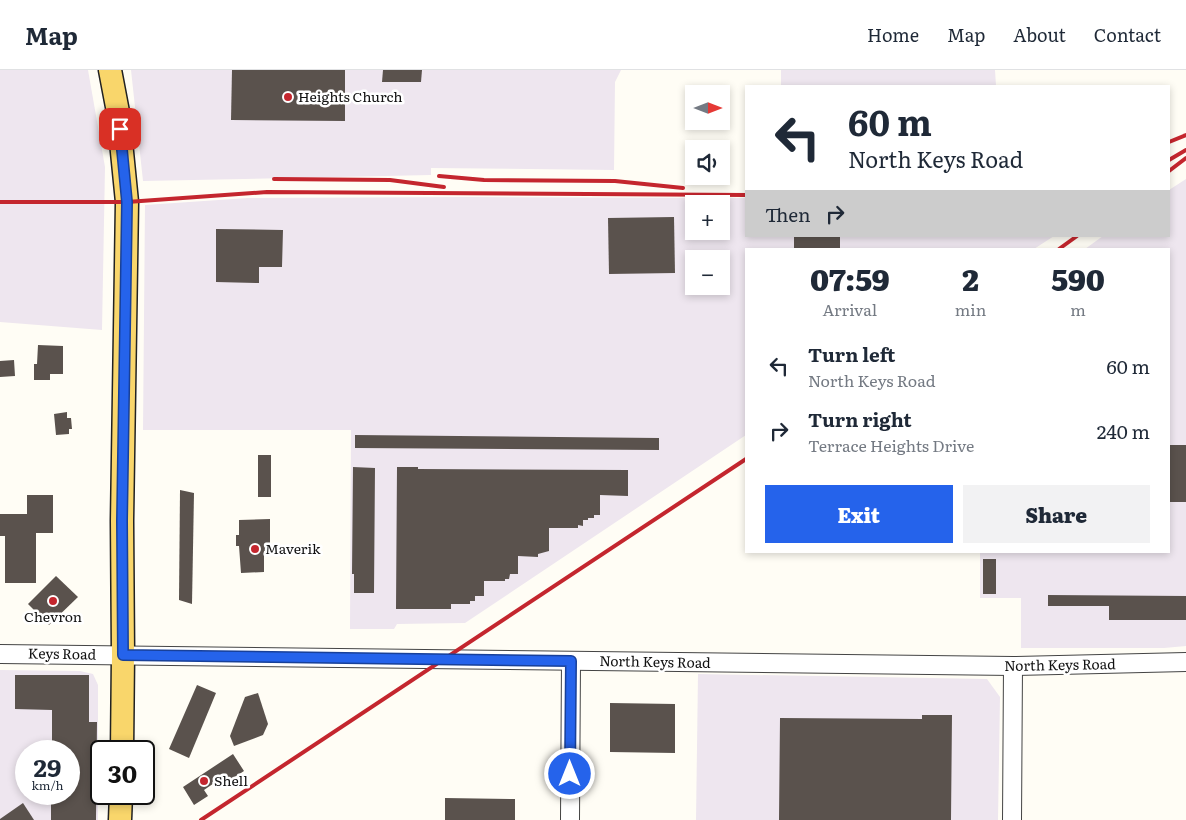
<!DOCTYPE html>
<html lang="en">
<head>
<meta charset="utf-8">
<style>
  :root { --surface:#fff; --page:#f2f2f3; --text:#1f2937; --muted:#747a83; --line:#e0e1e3; --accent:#2563eb }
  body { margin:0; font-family:Literata,serif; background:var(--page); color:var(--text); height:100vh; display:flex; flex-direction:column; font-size:19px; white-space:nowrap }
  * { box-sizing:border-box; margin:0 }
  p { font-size:16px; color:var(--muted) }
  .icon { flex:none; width:28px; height:28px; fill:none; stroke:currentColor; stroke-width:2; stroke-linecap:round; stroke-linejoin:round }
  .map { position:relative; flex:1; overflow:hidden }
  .sheet { position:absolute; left:745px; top:178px; width:425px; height:305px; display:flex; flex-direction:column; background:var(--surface); border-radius:0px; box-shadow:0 2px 8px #0003 }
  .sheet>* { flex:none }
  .guide { position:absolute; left:745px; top:15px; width:425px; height:152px; border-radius:0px; box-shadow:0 2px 8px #0003; background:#fff; color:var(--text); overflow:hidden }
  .needle { width:32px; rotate:90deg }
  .buttons { position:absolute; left:685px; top:15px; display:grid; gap:10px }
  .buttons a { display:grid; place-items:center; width:45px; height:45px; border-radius:0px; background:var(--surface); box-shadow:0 2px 8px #0003; font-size:25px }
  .speed { position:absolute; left:15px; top:670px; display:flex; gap:10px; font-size:25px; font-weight:700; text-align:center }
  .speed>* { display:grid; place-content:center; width:65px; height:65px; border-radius:50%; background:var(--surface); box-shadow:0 2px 8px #0003; line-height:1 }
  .speed small { font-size:12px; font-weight:400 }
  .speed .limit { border:2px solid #111; border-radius:8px; background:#fff; color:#111 }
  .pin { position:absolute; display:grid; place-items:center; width:42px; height:42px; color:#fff; margin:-21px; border-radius:10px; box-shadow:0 2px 8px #0006 }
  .me { position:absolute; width:55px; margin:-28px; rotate:0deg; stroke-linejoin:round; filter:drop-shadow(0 0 4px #0008) }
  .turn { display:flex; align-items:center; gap:18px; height:105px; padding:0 20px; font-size:22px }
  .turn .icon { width:65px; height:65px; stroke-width:2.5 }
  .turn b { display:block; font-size:35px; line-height:42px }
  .then { display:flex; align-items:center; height:48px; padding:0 20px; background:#0003; gap:10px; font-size:19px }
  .eta { display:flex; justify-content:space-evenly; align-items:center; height:85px; text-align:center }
  .eta b { font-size:30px; font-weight:800; line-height:35px }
  .primary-button { display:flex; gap:10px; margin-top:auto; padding:10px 20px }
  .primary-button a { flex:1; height:58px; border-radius:0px; background:var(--accent); color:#fff; font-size:20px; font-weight:800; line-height:58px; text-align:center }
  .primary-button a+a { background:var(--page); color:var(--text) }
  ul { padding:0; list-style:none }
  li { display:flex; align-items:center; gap:15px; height:65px; padding:0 20px }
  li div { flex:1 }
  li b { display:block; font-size:19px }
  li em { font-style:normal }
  header { display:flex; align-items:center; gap:30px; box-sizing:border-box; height:70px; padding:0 25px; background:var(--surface); border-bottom:1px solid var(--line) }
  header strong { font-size:24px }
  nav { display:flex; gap:28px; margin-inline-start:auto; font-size:18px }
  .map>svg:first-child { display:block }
  .industrial { fill:#eee6ef; fill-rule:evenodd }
  .building { fill:#5a524d }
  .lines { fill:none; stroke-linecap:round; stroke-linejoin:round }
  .minor-casing { stroke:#444; stroke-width:20 }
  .major-casing { stroke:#222; stroke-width:25 }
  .minor { stroke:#fff; stroke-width:18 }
  .major { stroke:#f9d66b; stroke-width:22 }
  .rail { stroke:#c4262e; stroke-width:4 }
  .route-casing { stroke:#184099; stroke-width:12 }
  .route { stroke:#2563eb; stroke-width:9 }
  .poi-dot { fill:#c4262e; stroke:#fff; stroke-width:2 }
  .labels { text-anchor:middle; stroke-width:5; stroke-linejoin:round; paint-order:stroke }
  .poi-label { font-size:14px; fill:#111; stroke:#fff; text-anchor:start }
  .street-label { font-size:14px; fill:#111; stroke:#fff }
</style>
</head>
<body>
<header>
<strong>Map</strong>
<nav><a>Home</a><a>Map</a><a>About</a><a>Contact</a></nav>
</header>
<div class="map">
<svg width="1186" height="750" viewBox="0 0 1186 750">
  <rect width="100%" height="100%" fill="#fffdf5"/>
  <!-- industrial -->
  <g class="industrial">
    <polygon points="0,0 88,0 105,97 102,260 0,252"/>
    <polygon points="131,0 621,0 615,12 614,100 431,98 431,105 143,111"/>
    <polygon points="781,0 995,0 996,16 781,16"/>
    <polygon points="1186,109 1186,576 1164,578 1021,578 1021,528 980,528 980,481 1169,481 1169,179 1085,179 1103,166 1169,166 1169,120"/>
    <path d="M 468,127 L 746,128 L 746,166 L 1054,166 L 1034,179 L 746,179 L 746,365 L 465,553 L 397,554 L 394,559 L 350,559 L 351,360 L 143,360 L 145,135 L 248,128 ZM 694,134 L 721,134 L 721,161 L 694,161 ZM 694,189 L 721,189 L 721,216 L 694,216 Z"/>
    <path d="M 0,600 L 80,601 L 93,604 L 98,615 L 98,750 L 0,750 ZM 26,681 L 69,681 L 69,724 L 26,724 Z"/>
    <polygon points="698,604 987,609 1000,627 998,750 696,750"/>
  </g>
  <!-- building -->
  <g class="building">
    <polygon points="232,0 345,0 345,51 231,50"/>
    <polygon points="383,0 422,0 421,12 382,12"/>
    <polygon points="674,147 675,203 609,204 608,148"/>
    <polygon points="216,159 283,160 282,197 259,197 259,213 216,212"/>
    <rect x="794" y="166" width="46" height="13"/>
    <polygon points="38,275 63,276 63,304 50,304 50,310 34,310 34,294 37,294"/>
    <polygon points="14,290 15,306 0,307 0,291"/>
    <polygon points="67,342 67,348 71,348 72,359 69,359 69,364 56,365 54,344"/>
    <polygon points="355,365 659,368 659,380 355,378"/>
    <rect x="1169" y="375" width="17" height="57"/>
    <rect x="258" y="385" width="13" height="42"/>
    <polygon points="353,397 375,398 374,523 354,523 354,504 352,504"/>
    <polygon points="397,397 418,397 418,399 628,400 628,426 600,425 600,445 594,445 594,448 588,448 588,450 583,450 583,456 578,455 578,458 549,458 549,481 538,484 538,487 518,486 518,504 510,504 509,509 505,509 505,511 484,511 484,526 475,526 475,531 470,531 470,534 451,534 451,539 396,539"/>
    <polygon points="180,420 194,423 192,534 179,530"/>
    <polygon points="27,425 53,425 53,463 36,463 36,513 5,513 5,466 0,466 0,444 27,444"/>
    <polygon points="270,449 270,481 264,481 264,502 241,503 239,476 236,476 236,465 239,465 239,450"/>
    <rect x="983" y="489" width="13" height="35"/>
    <polygon points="56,506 78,527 49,555 28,534"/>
    <polygon points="1048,525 1186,526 1186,550 1109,550 1109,536 1048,536"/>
    <polygon points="15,605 89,605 89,652 97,652 96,750 51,750 51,724 69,724 69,681 52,681 52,640 15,639"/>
    <polygon points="197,615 216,623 189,688 169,679"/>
    <polygon points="258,623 268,654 263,665 234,676 230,666 245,627"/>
    <polygon points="610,633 675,634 675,683 610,682"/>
    <polygon points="922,645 952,645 951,750 779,750 780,648 922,649"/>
    <polygon points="233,684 244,701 224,714 220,709 204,720 208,726 194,735 183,717"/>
    <polygon points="445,728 515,729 515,750 445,750"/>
    <polygon points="23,733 34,750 0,750 0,749"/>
  </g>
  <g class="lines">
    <defs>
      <g id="minor">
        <polyline points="0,584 1013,596 1186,592"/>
        <polyline points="570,750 571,591"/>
        <polyline points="1012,750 1013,596"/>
      </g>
      <g id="major">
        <polyline points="110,0 118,42 127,132 122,451 123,585 122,681"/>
        <polyline points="120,750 121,724"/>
      </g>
    </defs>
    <!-- minor casing -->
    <use href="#minor" class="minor-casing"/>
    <!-- major casing -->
    <use href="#major" class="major-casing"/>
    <!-- minor -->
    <use href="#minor" class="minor"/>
    <!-- major -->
    <use href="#major" class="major"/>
    <!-- rail -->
    <g class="rail">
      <polyline points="1169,72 1186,65"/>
      <polyline points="1169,90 1186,80"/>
      <polyline points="1169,101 1186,88"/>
      <polyline points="439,106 484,110 615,111 683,118"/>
      <polyline points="274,109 390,110 444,117"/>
      <polyline points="0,132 127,132 267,122 746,125"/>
      <polyline points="1059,179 1077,166"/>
      <polyline points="201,750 746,389"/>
    </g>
  </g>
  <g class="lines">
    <defs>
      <polyline id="route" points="120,59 127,132 122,451 123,585 571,591 570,704"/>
    </defs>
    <!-- route casing -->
    <use href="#route" class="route-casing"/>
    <!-- route -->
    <use href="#route" class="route"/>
  </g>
  <!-- markers -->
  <g class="poi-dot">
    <circle cx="288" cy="27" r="5"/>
    <circle cx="255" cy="479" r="5"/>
    <circle cx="53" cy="531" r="5"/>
    <circle cx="204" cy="711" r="5"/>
  </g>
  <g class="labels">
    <!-- poi labels -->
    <g class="poi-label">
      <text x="298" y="32">Heights Church</text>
      <text x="265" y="484">Maverik</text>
      <text x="53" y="552" text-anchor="middle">Chevron</text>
      <text x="214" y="716">Shell</text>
    </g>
    <!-- street labels -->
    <g class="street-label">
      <text transform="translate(62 584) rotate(1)" y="5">Keys Road</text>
      <text transform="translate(655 592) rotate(1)" y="5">North Keys Road</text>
      <text transform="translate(1060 595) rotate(-1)" y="5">North Keys Road</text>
    </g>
  </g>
</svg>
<div class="buttons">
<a><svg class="needle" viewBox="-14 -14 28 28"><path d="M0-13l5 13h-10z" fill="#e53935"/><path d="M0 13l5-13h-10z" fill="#747a83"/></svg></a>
<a><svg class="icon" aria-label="sound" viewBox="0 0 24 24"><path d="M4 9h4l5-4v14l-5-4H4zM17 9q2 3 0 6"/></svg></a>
<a>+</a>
<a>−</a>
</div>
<div class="speed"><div>29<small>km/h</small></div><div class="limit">30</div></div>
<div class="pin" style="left:120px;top:59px;background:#d93025"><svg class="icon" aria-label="arrive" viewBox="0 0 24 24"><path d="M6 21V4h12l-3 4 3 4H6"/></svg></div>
<svg class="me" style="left:570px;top:704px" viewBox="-20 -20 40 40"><circle r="17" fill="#2563eb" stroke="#fff" stroke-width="3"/><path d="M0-11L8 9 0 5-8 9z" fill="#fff"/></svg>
<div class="guide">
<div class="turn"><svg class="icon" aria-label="left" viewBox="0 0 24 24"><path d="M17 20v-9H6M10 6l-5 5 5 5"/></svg><div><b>60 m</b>North Keys Road</div></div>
<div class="then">Then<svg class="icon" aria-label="right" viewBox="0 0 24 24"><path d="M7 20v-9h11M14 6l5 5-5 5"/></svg></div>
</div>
<section class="sheet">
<div class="eta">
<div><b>07:59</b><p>Arrival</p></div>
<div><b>2</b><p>min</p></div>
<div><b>590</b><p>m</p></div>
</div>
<ul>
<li><svg class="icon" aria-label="left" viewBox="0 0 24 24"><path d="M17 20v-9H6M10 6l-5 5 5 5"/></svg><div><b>Turn left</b><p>North Keys Road</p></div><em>60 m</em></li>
<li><svg class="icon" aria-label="right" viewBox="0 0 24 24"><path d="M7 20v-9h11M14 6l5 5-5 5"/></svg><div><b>Turn right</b><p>Terrace Heights Drive</p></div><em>240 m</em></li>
</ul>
<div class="primary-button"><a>Exit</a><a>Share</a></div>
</section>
</div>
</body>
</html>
